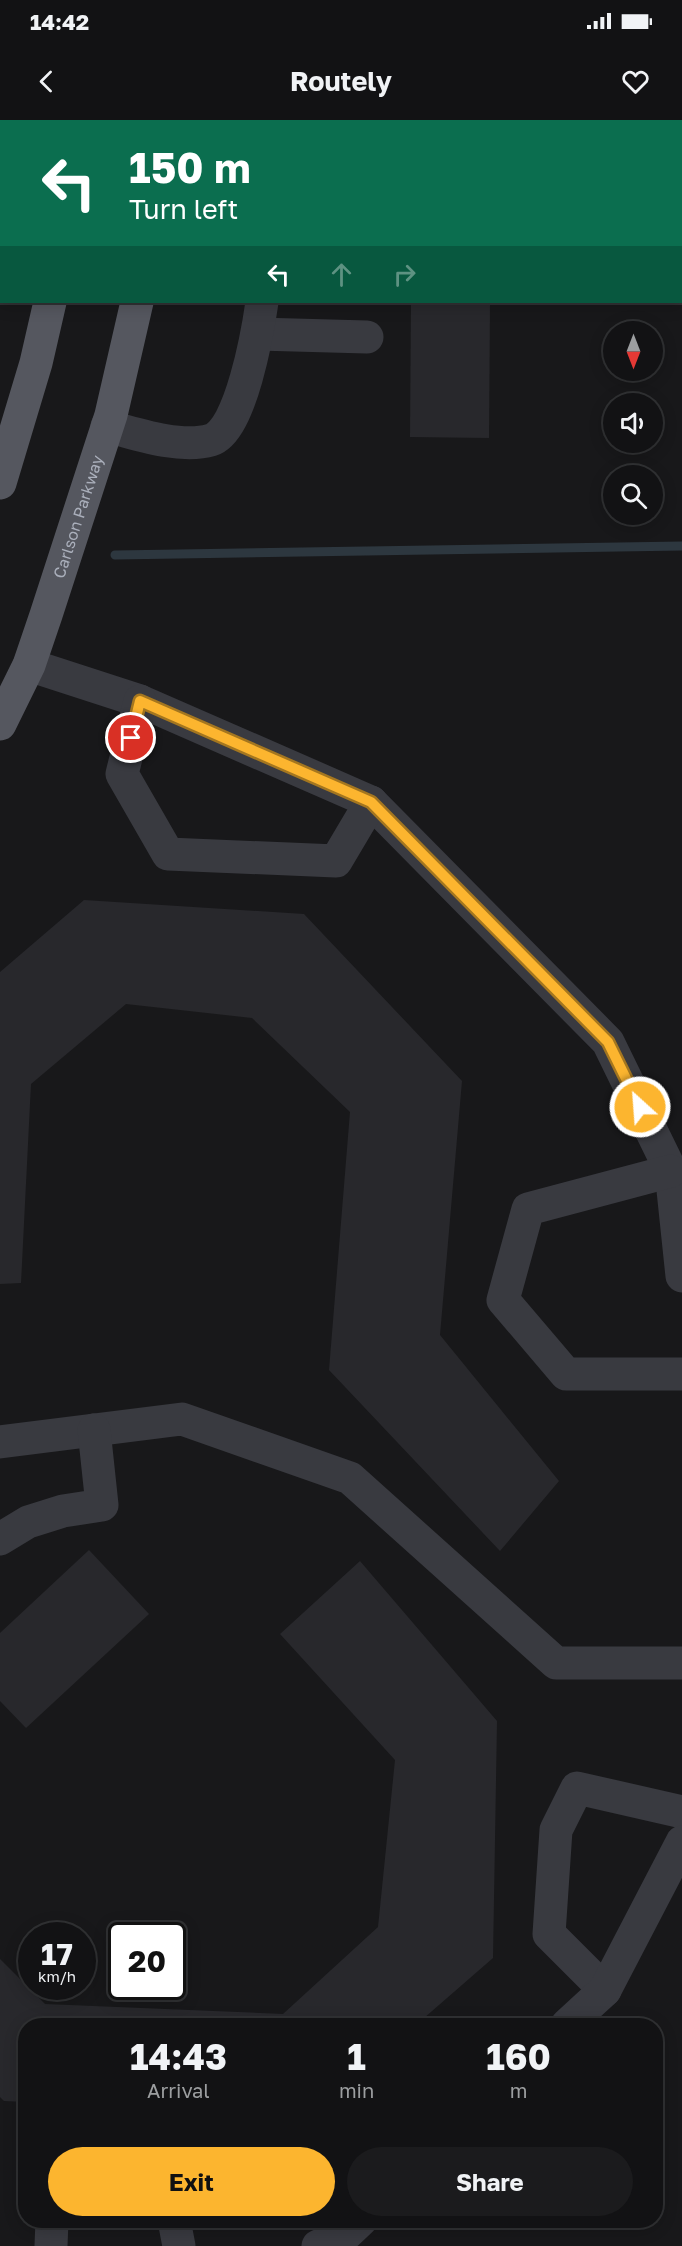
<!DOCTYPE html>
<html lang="en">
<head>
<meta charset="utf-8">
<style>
  :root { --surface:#121214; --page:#1b1b1d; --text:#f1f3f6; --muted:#9c9ea0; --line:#313234; --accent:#fcb52f }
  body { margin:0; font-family:"Golos Text",sans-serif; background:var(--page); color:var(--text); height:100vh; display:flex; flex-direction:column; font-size:22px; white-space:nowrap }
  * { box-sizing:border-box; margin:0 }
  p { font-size:20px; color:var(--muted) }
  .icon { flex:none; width:33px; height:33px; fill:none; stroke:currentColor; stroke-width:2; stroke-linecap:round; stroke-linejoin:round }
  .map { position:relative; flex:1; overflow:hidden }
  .details { position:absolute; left:18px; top:1898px; width:645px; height:210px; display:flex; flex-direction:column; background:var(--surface); border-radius:24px; box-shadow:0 3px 15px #0003,0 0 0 2px var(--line) }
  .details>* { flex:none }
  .hud { position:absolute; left:0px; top:0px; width:682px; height:183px; box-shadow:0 3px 15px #0003,0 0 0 2px var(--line); background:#0b6e4f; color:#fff; overflow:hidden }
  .needle { width:39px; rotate:180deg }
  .tools { position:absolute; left:603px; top:201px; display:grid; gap:12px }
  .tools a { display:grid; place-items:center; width:60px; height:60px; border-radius:50%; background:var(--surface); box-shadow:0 3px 15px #0003,0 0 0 2px var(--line); font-size:30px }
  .speed { position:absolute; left:18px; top:1802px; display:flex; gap:12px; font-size:30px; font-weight:700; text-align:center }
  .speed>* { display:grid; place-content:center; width:78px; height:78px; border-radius:50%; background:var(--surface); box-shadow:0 3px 15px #0003,0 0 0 2px var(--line); line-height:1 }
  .speed small { font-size:15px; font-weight:400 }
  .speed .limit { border:3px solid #111; border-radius:9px; background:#fff; color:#111 }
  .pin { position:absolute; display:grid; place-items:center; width:51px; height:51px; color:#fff; margin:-26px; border:3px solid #fff; border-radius:50%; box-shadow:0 2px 6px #0007 }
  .me { position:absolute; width:66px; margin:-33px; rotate:334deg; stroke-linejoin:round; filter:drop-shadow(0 0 4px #0008) }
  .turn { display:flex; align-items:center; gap:21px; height:126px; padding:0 30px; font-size:27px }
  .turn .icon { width:78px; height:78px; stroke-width:2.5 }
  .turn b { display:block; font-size:42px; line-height:51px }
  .lanes { display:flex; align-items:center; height:57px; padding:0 30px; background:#0003; justify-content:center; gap:30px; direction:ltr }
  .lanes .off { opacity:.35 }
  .eta { display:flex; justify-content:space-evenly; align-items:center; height:102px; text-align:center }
  .eta b { font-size:36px; font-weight:700; line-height:42px }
  .action { display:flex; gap:12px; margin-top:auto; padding:12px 30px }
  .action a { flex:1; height:69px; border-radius:36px; background:var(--accent); color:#111; font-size:24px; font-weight:700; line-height:69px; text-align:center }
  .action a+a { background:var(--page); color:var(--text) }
  .status { display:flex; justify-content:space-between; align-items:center; height:42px; padding:0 30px; background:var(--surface); direction:ltr }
  .status svg { height:16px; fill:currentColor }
  header { display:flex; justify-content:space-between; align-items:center; height:78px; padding:0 30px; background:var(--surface); font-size:27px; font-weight:700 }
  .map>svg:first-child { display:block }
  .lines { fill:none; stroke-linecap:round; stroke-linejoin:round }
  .stream { stroke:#2d373f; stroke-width:9 }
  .building { fill:#28282c }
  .path { stroke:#3f4147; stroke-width:4; stroke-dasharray:3 4.5; stroke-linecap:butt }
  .minor { stroke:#393a40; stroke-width:33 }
  .major { stroke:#55575f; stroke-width:33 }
  .route-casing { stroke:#a4761f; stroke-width:15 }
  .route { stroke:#fcb52f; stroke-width:10 }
  .labels { text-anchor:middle; stroke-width:6; stroke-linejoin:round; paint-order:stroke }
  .street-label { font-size:16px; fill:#aaafbb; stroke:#131316 }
</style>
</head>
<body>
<div class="status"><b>14:42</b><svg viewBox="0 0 49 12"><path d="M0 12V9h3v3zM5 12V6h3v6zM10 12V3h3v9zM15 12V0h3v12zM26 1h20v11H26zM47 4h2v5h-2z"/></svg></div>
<header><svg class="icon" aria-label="back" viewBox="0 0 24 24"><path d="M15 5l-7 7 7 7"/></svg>Routely<svg class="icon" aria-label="heart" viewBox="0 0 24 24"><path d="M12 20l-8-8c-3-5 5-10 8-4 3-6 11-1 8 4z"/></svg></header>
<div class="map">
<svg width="682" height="2126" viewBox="0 0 682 2126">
  <rect width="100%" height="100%" fill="#18181a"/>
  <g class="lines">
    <!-- stream -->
    <polyline class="stream" points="115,435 682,426"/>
  </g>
  <!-- building -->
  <g class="building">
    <polygon points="411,182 490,182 489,318 410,317"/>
    <polygon points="84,780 304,794 462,961 440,1215 559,1361 500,1431 329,1250 350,992 252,898 126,884 31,964 21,1163 0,1164 0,852"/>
    <polygon points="89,1430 149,1494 26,1608 0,1581 0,1513"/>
    <polygon points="360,1441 497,1601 493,1838 416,1905 26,1905 26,1982 4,1981 0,1977 0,1839 45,1884 283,1894 378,1807 395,1640 280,1514"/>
  </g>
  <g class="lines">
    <!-- path -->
    <g class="path">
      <polyline points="13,2 14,0"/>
      <polyline points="0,147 2,139"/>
    </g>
    <!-- minor -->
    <g class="minor">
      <polyline points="289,2 289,0"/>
      <polyline points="416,2 416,0"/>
      <polyline points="258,214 367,217"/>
      <path d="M 107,306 C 136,314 181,329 211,320 C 241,311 258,210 262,182"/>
      <polyline points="29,545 140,581 371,682 608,922 671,1051 682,1156"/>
      <polyline points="140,581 122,654 168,734 336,741 371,682"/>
      <polyline points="671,1051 528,1089 503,1180 566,1254 682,1254"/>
      <polyline points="0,1322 182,1299 350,1358 556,1543 682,1543"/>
      <polyline points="0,1419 28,1402 63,1391 102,1385 94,1310"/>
      <polyline points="605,1870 549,1814 556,1710 577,1668 682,1692"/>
      <polyline points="567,1905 605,1870 682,1722"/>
      <polyline points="174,2100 179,2126"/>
      <polyline points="51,2126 52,2100"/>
      <polyline points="318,2126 343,2117 361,2100"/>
    </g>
    <!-- major -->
    <g class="major">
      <polyline points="83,0 84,2"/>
      <polyline points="173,2 173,0"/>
      <polyline points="0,363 36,243 50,182"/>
      <path id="s1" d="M 0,604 L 29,545 L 46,495 L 111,295 L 137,182"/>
    </g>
  </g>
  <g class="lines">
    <defs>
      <polyline id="route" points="131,618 140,581 371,682 608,922 640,987"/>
    </defs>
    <!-- route casing -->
    <use href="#route" class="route-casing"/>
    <!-- route -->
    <use href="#route" class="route"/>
  </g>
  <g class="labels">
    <!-- street labels -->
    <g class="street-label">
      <text dy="6" stroke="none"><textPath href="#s1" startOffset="222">Carlson Parkway</textPath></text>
    </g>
  </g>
</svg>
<div class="tools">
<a><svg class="needle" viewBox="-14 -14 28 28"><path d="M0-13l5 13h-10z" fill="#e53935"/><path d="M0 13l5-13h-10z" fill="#9c9ea0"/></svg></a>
<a><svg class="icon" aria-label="sound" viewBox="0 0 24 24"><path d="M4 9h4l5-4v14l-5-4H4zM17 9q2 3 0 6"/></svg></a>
<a><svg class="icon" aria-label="search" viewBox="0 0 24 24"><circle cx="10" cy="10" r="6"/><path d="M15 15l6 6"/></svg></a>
</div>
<div class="speed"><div>17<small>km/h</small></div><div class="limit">20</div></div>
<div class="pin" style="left:131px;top:618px;background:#d93025"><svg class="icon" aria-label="arrive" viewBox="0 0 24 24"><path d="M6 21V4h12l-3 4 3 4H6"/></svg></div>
<svg class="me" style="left:640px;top:987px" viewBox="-20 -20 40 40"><circle r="17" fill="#fcb52f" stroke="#fff" stroke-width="3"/><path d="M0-11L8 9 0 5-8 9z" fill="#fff"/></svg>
<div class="hud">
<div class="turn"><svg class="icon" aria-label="left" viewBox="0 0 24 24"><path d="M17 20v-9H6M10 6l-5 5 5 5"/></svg><div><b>150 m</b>Turn left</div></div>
<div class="lanes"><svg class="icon" aria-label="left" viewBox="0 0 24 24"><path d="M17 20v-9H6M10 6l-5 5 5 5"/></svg><svg class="icon off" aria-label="ahead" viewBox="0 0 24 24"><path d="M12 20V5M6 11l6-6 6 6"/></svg><svg class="icon off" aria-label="right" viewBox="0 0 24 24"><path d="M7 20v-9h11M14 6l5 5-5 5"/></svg></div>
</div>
<section class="details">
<div class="eta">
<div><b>14:43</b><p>Arrival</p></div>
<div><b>1</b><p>min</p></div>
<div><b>160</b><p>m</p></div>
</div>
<div class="action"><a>Exit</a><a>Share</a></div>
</section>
</div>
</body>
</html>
